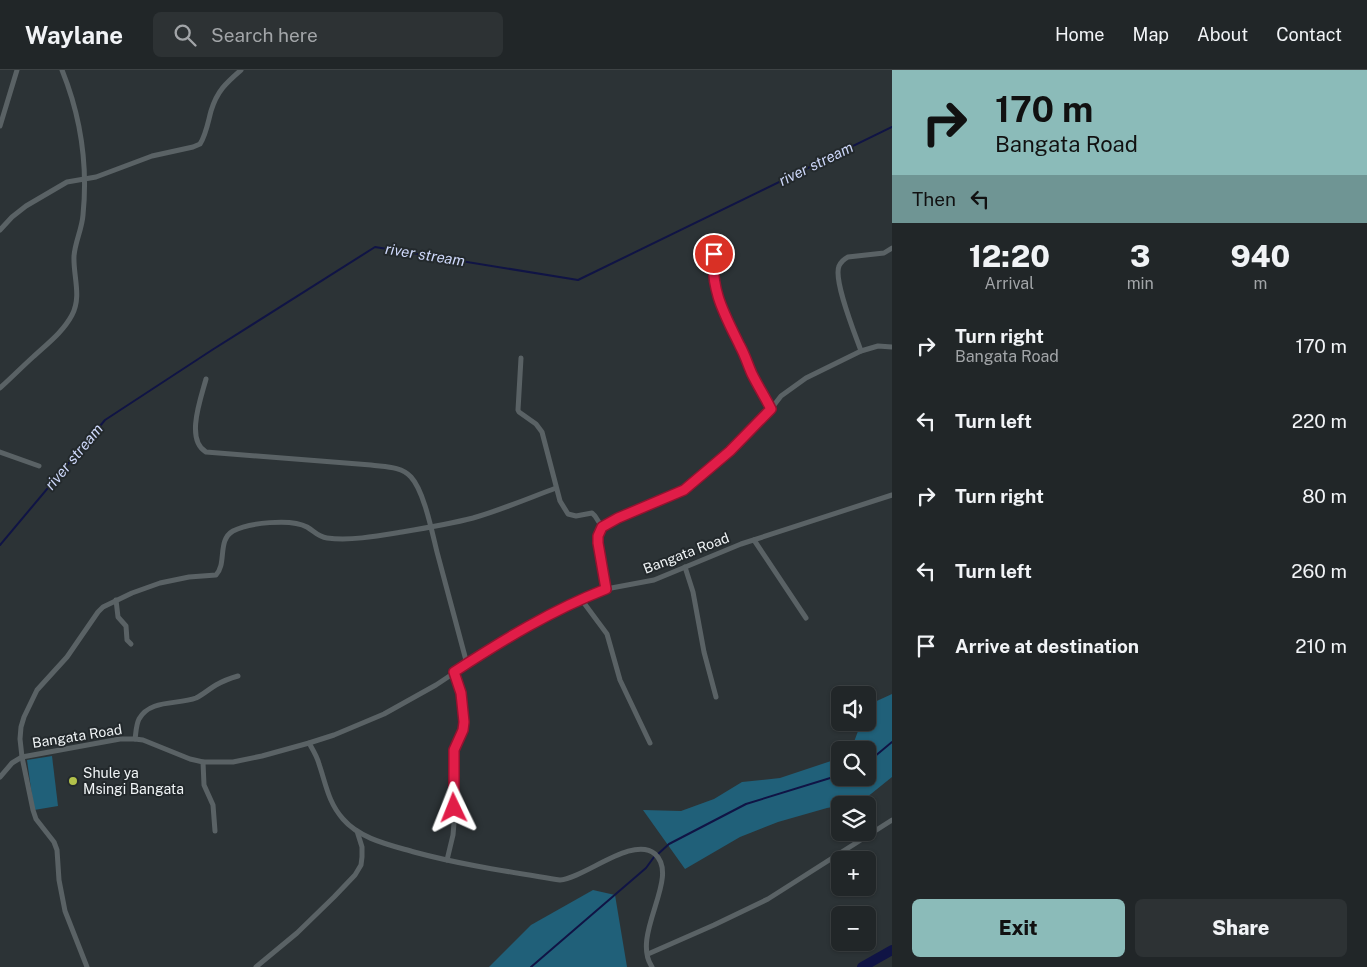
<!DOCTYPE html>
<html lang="en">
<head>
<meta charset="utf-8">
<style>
  :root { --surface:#212628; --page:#2d3234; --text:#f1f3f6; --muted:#a2a5a8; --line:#3e4345; --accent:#8bbbb9 }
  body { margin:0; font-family:"Public Sans",sans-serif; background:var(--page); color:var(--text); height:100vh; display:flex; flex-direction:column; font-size:19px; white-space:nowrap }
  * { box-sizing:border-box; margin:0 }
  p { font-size:16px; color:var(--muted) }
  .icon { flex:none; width:28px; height:28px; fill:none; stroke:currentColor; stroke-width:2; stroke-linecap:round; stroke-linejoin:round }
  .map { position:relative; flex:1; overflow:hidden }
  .details { display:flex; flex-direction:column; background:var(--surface); width:475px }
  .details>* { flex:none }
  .hud { background:#8bbbb9; color:#111; overflow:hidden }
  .tools { position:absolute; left:831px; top:616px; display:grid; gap:10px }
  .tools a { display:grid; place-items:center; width:45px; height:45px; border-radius:8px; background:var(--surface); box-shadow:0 1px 4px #0004,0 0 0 1px var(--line); font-size:25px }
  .pin { position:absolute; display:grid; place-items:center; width:42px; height:42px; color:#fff; margin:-21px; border:2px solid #fff; border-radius:50%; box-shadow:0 1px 5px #0007 }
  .me { position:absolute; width:55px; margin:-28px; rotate:358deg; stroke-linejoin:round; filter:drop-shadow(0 0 4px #0008) }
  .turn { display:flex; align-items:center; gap:18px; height:105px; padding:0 20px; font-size:22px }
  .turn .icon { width:65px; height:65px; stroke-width:2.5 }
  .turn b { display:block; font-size:35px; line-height:42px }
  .then { display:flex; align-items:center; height:48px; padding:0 20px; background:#0003; gap:10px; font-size:19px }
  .eta { display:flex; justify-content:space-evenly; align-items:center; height:85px; text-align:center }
  .eta b { font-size:30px; font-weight:800; line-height:35px }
  .cta { display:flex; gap:10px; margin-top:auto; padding:10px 20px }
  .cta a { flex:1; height:58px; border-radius:8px; background:var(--accent); color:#111; font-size:20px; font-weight:800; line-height:58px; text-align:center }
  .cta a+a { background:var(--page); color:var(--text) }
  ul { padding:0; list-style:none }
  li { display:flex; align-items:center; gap:15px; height:75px; padding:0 20px }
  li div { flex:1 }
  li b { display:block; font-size:19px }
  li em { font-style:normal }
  header { display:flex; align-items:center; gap:30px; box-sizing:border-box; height:70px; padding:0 25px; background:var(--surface); border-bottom:1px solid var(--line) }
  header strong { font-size:24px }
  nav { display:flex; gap:28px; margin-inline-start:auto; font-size:18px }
  .search { width:350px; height:45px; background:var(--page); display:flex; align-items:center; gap:12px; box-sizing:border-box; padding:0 18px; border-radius:8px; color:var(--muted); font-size:19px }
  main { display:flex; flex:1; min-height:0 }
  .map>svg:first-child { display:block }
  .green { fill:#206079 }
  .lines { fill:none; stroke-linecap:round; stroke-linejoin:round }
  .stream { stroke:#101445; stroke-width:2 }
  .river { stroke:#101445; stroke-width:10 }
  .street { stroke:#5a6265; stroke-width:5 }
  .route-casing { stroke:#92132f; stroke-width:12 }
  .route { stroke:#e11d48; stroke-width:9 }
  .poi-dot { fill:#b3c24b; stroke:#23292c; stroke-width:2 }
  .labels { text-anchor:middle; stroke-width:4; stroke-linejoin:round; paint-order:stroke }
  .street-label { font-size:14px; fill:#f0f4f6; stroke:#23292c }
  .poi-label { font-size:14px; fill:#f0f4f6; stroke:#23292c; text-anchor:start }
  .water-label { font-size:15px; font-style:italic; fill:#ced8fa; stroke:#23292c }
</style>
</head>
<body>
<header>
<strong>Waylane</strong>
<div class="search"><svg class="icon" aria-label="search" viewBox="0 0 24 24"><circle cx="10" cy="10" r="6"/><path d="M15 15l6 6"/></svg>Search here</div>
<nav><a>Home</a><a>Map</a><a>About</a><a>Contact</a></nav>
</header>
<main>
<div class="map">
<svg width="892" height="897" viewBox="0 0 892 897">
  <rect width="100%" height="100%" fill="#2c3336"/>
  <!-- green -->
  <g class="green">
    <polygon points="892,624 892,707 861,732 827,738 778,752 740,767 685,799 643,740 681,741 714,729 742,712 780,708 840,688 840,708 868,708 868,680 851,680 861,653 868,652 868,635"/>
    <polygon points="52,686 58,736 34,740 27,690"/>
    <polygon points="593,820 615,825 627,897 489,897 531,855"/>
  </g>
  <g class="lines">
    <!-- stream -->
    <g class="stream">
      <polyline points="0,475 105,350 212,280 375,177 578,210 892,57"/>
      <polyline points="868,692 892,672"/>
      <polyline points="658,784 669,774 746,734 840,705"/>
      <polyline points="531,897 646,798 654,787"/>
    </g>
    <!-- river -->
    <polyline class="river" points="862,897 892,880"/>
    <!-- street -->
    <g class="street">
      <polyline points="0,56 17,0"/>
      <path d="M 0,160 L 12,147 L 26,136 L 67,112 L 96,107 L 152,86 L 193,77 L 200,74 C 206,65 208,52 211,41 C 217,21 226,13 241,0"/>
      <polyline points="715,173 713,205 717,225 723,242 746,288 752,305 771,339"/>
      <path d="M 861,281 C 855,264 833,210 839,196 C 841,192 844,189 848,187 L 884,183 L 892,178"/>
      <polyline points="521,288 518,340 519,342 536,354 542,362 560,431 568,444 576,446 592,443 595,446 602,457"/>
      <path d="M 206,309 C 201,328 185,370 206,382 L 371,395 C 384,397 401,396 411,407 C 424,421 432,462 437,482 C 447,519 457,557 467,594"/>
      <path d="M 0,318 C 11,308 22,297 33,287 C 47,274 63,262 72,245 C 82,226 73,206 74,186 C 75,172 82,159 83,145 C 88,95 81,47 62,0"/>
      <polyline points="0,382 39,396"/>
      <polyline points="754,470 806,548"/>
      <polyline points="685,497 693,522 704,582 716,627"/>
      <polyline points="606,519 599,473 598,466 602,457 629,443 679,423 690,416 741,371 771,339 781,326 806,308 861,281 878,276 892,277"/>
      <polyline points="581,529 607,564 620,610 650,673"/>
      <polyline points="116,530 118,547 126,556 127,570 131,574"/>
      <path d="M 135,669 C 136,663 136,655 139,649 C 150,629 178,635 196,628 C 204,624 209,619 216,615 C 223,611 231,608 238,606"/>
      <path d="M 309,673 C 313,680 317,686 319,694 C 326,714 328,732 343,749 C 360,769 390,775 414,782 C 462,795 511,802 560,810 C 585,808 633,765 655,784 C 681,807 630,865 652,897"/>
      <polyline points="203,692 204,715 213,735 215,761"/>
      <polyline points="0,707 12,693 22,687 120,669 135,669 143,670 190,689 203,692 233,692 262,686 309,673 334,665 384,644 436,615 487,581 528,556 562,538 581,529 606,519 654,510 741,474 892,425"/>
      <polyline points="447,790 453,765 454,753 454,680 463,659 464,652 461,623 454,602"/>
      <polyline points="648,884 714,855 768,829 892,750"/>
      <path d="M 87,897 L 65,841 L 59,810 L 57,780 L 54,772 L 36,749 L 33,740 L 22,687 L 20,669 L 21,657 L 24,647 L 37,620 L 67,587 L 98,542 L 103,537 L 132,523 L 160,513 L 189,507 L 216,505 C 227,494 217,470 233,461 C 248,453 291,448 307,457 C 314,461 318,467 327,468 C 351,471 378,466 402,462 C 426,458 450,454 473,448 C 501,440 529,428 556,418"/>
      <polyline points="256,897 297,863 334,827 355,805 361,795 362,787 362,777 357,761"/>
    </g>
  </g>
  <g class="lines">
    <defs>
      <path id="route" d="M 454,738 L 454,680 L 463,660 L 464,652 L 461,623 L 454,602 C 503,570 552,540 606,519 L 598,473 L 598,466 L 602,457 L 618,448 L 684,420 L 730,381 L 771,339 C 765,327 758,316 752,304 C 748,295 745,285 740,276 C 725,245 710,220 714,184"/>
    </defs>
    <!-- route casing -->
    <use href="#route" class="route-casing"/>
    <!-- route -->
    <use href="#route" class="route"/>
  </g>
  <!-- markers -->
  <circle class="poi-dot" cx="73" cy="711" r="5"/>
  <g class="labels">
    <!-- street labels -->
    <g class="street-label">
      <text transform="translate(686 483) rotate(-21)" y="5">Bangata Road</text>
      <text transform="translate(77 666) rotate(-9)" y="5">Bangata Road</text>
    </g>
    <!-- poi labels -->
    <g class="poi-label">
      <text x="83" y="708">Shule ya<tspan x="83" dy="16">Msingi Bangata</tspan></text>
    </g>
    <!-- water labels -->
    <g class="water-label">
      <text transform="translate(816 94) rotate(-26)" y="5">river stream</text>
      <text transform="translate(425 185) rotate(9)" y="5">river stream</text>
      <text transform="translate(74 387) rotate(-50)" y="5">river stream</text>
    </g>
  </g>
</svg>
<div class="tools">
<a><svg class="icon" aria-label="sound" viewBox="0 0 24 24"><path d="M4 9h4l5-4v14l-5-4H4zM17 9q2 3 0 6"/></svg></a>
<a><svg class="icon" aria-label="search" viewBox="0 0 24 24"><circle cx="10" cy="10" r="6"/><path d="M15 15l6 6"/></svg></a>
<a><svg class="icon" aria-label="layers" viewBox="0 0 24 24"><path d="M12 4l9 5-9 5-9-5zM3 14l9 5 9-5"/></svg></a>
<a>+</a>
<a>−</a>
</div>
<div class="pin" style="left:714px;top:184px;background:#d93025"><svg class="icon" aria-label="arrive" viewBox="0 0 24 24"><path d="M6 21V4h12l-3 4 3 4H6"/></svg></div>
<svg class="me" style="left:454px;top:738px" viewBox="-20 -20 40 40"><path d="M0-17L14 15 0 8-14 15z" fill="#e11d48" stroke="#fff" stroke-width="4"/></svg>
</div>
<section class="details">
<div class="hud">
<div class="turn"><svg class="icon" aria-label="right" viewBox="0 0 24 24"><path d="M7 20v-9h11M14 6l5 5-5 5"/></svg><div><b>170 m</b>Bangata Road</div></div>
<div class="then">Then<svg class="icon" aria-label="left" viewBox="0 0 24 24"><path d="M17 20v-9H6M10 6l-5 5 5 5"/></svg></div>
</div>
<div class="eta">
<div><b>12:20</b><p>Arrival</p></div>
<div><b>3</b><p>min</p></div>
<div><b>940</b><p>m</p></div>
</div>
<ul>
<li><svg class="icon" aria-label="right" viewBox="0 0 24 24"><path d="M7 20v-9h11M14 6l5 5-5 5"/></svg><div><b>Turn right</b><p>Bangata Road</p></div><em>170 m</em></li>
<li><svg class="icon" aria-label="left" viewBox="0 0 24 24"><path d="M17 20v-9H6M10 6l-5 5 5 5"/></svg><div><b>Turn left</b></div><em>220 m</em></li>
<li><svg class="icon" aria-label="right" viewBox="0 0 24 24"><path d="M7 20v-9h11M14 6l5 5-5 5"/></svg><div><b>Turn right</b></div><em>80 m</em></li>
<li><svg class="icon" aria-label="left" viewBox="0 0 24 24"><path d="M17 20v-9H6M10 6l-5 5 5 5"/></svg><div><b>Turn left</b></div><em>260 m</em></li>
<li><svg class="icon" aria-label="arrive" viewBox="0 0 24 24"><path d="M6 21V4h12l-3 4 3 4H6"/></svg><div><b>Arrive at destination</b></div><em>210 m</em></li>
</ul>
<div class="cta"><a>Exit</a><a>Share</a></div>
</section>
</main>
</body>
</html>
